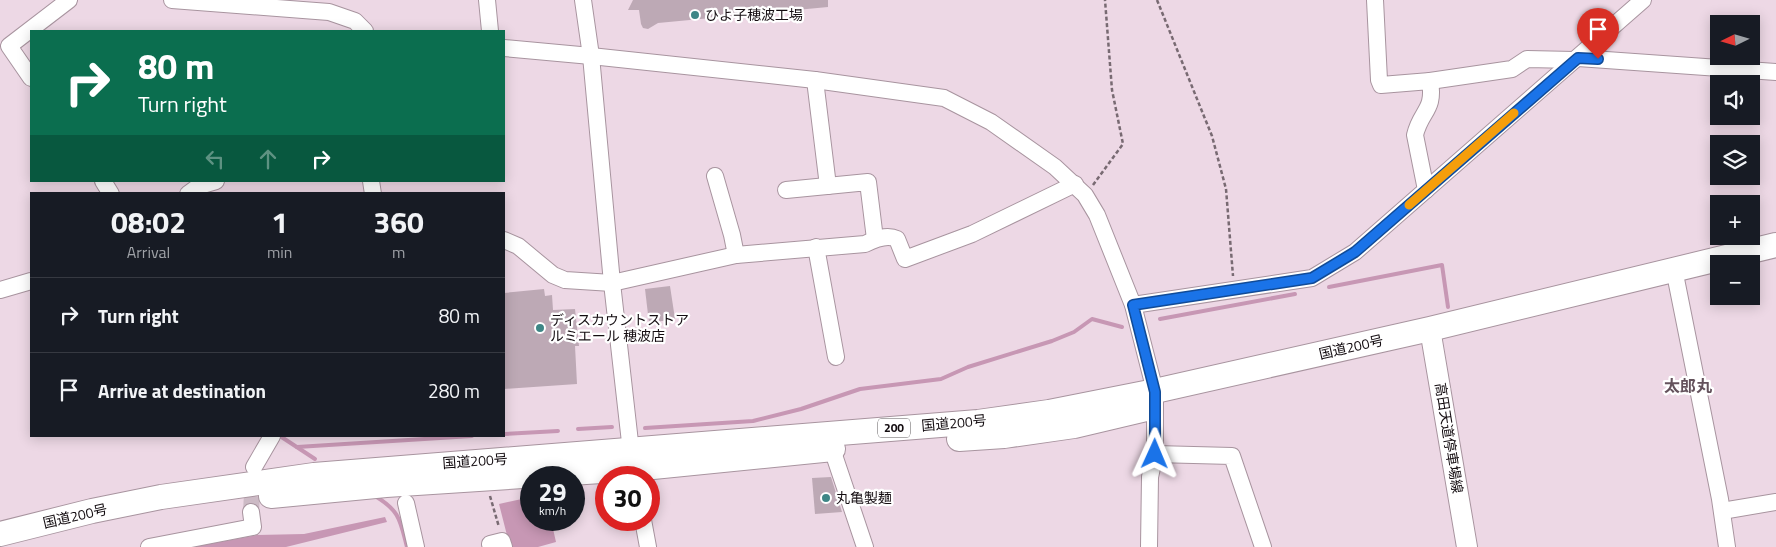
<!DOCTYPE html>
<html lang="en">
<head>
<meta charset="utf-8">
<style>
  :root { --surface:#171b24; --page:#20242c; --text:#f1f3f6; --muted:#9ea1a6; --line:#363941 }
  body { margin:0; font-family:"Titillium Web","Noto Sans JP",sans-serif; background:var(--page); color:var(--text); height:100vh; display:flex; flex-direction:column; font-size:19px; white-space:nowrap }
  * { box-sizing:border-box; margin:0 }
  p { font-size:16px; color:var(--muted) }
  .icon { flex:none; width:28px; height:28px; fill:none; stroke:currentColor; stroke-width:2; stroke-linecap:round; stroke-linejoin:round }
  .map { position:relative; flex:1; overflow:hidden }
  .drawer { position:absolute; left:30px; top:192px; width:475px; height:245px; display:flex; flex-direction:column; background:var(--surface); border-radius:0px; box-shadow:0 2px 12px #0003 }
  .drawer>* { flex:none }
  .banner { position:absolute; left:30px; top:30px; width:475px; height:152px; border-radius:0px; box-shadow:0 2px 12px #0003; background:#0b6e4f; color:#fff; overflow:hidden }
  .needle { width:32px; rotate:265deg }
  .controls { position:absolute; left:1710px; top:15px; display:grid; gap:10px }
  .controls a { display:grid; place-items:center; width:50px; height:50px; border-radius:0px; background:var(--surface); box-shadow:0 2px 12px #0003; font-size:25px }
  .speed { position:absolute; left:520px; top:466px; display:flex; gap:10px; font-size:25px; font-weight:700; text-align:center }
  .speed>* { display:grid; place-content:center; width:65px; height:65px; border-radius:50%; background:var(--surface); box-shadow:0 2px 12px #0003; line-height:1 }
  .speed small { font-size:12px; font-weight:400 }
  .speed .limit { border:8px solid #d22; background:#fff; color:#111 }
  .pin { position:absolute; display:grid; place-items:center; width:42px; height:42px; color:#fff; margin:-51px -21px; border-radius:50% 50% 50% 0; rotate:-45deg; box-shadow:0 0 5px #0007 }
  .pin .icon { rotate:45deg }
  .me { position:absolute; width:55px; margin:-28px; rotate:1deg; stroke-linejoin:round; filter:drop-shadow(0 0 4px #0008) }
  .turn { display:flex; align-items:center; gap:18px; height:105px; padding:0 25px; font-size:22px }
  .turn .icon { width:65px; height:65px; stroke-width:2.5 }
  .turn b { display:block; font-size:35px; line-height:42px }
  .lanes { display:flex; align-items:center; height:48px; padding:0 25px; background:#0003; justify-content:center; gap:25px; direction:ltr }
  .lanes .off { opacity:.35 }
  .eta { display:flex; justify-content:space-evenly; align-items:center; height:85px; text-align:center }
  .eta b { font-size:30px; font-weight:700; line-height:35px }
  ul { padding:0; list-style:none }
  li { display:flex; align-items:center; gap:15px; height:75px; padding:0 25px; border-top:1px solid var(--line) }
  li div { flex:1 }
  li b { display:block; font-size:19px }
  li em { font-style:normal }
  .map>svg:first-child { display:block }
  .water { fill:#c797b4 }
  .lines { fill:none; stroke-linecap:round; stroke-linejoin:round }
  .stream { stroke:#c797b4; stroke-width:4 }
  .building { fill:#bda9b5 }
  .minor-tunnel { stroke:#ccbac5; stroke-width:16; stroke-dasharray:16 8; stroke-linecap:butt }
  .minor-casing { stroke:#a8949f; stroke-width:18 }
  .major-casing { stroke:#a8949f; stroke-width:22 }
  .highway-casing { stroke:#a8949f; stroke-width:26 }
  .path { stroke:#786a72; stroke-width:2.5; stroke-dasharray:4 2.5; stroke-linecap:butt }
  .minor { stroke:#fff; stroke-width:16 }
  .major { stroke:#fff; stroke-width:20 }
  .highway { stroke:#fff; stroke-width:24 }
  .route-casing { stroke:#114b97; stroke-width:12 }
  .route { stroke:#1a73e8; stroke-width:9 }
  .slow { stroke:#f59e0b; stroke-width:9 }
  .poi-dot { fill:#3e8686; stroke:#fff; stroke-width:2 }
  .labels { text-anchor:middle; stroke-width:4.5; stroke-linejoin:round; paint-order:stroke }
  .shield { fill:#fff; stroke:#5a5658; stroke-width:1 }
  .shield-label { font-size:12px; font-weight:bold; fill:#140d11 }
  .poi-label { font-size:14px; fill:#140d11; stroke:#fff; text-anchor:start }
  .street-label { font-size:14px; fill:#140d11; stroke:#fff }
  .quarter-label { font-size:16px; font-weight:bold; fill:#64525c; stroke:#fff }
</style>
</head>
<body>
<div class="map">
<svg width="1776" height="547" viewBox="0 0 1776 547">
  <rect width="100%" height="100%" fill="#edd8e5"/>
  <!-- water -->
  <g class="water">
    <polygon points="531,497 531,520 551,520 556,542 538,547 510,547 499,504"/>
    <polygon points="385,517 387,522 286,547 193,547 257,535 304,534"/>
  </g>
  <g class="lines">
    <!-- stream -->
    <g class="stream">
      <polyline points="1329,287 1442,265 1448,307"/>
      <polyline points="1160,319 1295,294"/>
      <polyline points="645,428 753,421 801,409 860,389 941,379 968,367 1052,341 1074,332 1092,319 1122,327"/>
      <polyline points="578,429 612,427"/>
      <polyline points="504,434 558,431"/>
      <polyline points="280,436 315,459"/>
      <polyline points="297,447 472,436"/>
      <path d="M 375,496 C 400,511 400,520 407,547"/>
    </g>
  </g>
  <!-- building -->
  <g class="building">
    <polygon points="633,0 828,0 828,7 658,23 648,29 643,28 641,24 639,10 628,10"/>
    <polygon points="670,286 675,319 649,323 645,289"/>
    <polygon points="544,289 545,296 552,295 553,310 575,309 579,346 575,346 577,384 504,389 504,293"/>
    <polygon points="831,477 842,512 815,514 812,478"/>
  </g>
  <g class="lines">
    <!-- minor-tunnel -->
    <polyline class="minor-tunnel" points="251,512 253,475"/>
    <defs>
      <g id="minor">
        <polyline points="172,0 329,12 355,21 365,31"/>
        <polyline points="487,0 490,31"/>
        <polyline points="583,0 591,56 612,283 632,460"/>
        <path d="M 1375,0 L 1379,80 L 1381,85 L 1430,81 C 1435,111 1421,110 1415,135 L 1426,190"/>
        <polyline points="504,48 591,56 815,80 944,98 991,122 1055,167 1085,195 1097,215 1133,305 1155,391 1155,454 1150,477 1149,547"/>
        <polyline points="1578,58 1776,72"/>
        <polyline points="31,78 9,46 69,0"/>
        <polyline points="815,80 828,186"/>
        <polyline points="1430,81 1512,69 1527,59 1574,60"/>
        <polyline points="715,176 732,235 736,255"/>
        <polyline points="103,181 111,194"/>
        <polyline points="371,181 373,194"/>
        <polyline points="786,190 868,182 875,239"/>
        <polyline points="188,194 199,186 216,181"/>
        <path d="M 504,240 L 518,246 L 553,275 L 565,280 L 612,283 L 736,255 L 865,244 C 875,239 887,234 897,239 L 905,259 L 972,234 L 1075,184"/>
        <polyline points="816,247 836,357"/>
        <polyline points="1674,269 1720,499 1727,547"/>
        <polyline points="0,290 31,281"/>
        <polyline points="1133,305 1312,278 1355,252 1643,0"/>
        <polyline points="831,440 832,449 865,547"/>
        <polyline points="1155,454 1232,456 1263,547"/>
        <polyline points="254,467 272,436"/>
        <polyline points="406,503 416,547"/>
        <polyline points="1722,511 1776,502"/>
        <polyline points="643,520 648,547"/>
        <polyline points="490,544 502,541 504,547"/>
        <polyline points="149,547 253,527 251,512"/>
      </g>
      <polyline id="major" points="1430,329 1467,547"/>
      <g id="highway">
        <polyline points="959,439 1004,436 1074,426 1150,408"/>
        <polyline points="271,496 386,485 633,469 833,449"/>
        <polyline points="0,534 92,511 161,497 314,475 978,422 1049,412 1155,391 1430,329 1776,245"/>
      </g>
    </defs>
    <!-- minor casing -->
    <use href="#minor" class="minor-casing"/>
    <!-- major casing -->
    <use href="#major" class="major-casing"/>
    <!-- highway casing -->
    <use href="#highway" class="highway-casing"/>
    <!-- path -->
    <g class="path">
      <polyline points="1157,0 1212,136 1226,189 1233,276"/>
      <polyline points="1093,185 1123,144 1112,90 1105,0"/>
      <polyline points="490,496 499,527"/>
    </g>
    <!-- minor -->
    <use href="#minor" class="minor"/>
    <!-- major -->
    <use href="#major" class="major"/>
    <!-- highway -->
    <use href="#highway" class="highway"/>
  </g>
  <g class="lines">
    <defs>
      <polyline id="route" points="1155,454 1155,392 1133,305 1312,278 1355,252 1578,58 1598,59"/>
    </defs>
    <!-- route casing -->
    <use href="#route" class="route-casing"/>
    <!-- route -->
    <use href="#route" class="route"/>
    <!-- slow -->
    <polyline class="slow" points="1409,205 1514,113"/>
  </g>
  <!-- markers -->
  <g class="poi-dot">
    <circle cx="695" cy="15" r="5"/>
    <circle cx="540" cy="328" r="5"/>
    <circle cx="826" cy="498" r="5"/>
  </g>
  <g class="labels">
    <!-- shield labels -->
    <rect class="shield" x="878" y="418.5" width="32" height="19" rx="4"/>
    <g class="shield-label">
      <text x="894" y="432">200</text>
    </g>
    <!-- poi labels -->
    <g class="poi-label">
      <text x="705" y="20">ひよ子穂波工場</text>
      <text x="550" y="325">ディスカウントストア<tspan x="550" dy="16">ルミエール 穂波店</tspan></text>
      <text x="836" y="503">丸亀製麺</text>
    </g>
    <!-- street labels -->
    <g class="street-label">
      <text transform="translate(1351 347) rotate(-13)" y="5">国道200号</text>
      <text transform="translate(954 423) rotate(-5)" y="5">国道200号</text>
      <text transform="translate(1449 438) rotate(81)" y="5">高田天道停車場線</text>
      <text transform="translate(475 461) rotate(-4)" y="5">国道200号</text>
      <text transform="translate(75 516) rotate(-13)" y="5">国道200号</text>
    </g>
    <!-- quarter labels -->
    <g class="quarter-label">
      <text x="1688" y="392">太郎丸</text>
    </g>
  </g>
</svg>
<div class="controls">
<a><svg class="needle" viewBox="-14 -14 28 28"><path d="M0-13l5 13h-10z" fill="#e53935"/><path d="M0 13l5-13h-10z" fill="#9ea1a6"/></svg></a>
<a><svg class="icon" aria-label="sound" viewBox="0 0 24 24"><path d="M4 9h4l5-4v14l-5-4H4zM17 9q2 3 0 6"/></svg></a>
<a><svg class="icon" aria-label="layers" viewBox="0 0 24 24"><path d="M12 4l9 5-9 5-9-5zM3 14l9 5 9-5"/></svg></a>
<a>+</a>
<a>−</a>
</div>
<div class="speed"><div>29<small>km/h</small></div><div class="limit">30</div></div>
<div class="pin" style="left:1598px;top:59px;background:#d93025"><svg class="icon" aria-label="arrive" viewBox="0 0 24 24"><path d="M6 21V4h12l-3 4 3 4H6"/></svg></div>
<svg class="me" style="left:1155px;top:454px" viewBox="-20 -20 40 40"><path d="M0-17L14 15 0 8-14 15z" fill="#1a73e8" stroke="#fff" stroke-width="4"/></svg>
<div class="banner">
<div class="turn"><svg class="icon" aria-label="right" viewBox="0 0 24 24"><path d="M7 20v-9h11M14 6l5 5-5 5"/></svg><div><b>80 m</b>Turn right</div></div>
<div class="lanes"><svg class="icon off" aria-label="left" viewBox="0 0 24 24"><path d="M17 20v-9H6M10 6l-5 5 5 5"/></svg><svg class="icon off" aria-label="ahead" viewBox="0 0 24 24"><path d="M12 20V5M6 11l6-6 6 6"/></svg><svg class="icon" aria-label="right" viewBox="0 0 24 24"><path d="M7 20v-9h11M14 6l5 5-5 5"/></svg></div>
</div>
<section class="drawer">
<div class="eta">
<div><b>08:02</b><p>Arrival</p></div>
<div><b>1</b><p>min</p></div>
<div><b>360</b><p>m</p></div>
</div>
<ul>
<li><svg class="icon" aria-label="right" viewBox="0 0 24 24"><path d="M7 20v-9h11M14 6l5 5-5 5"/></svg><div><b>Turn right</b></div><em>80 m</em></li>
<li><svg class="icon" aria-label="arrive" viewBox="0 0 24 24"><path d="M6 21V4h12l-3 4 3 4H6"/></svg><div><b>Arrive at destination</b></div><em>280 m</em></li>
</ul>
</section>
</div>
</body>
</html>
